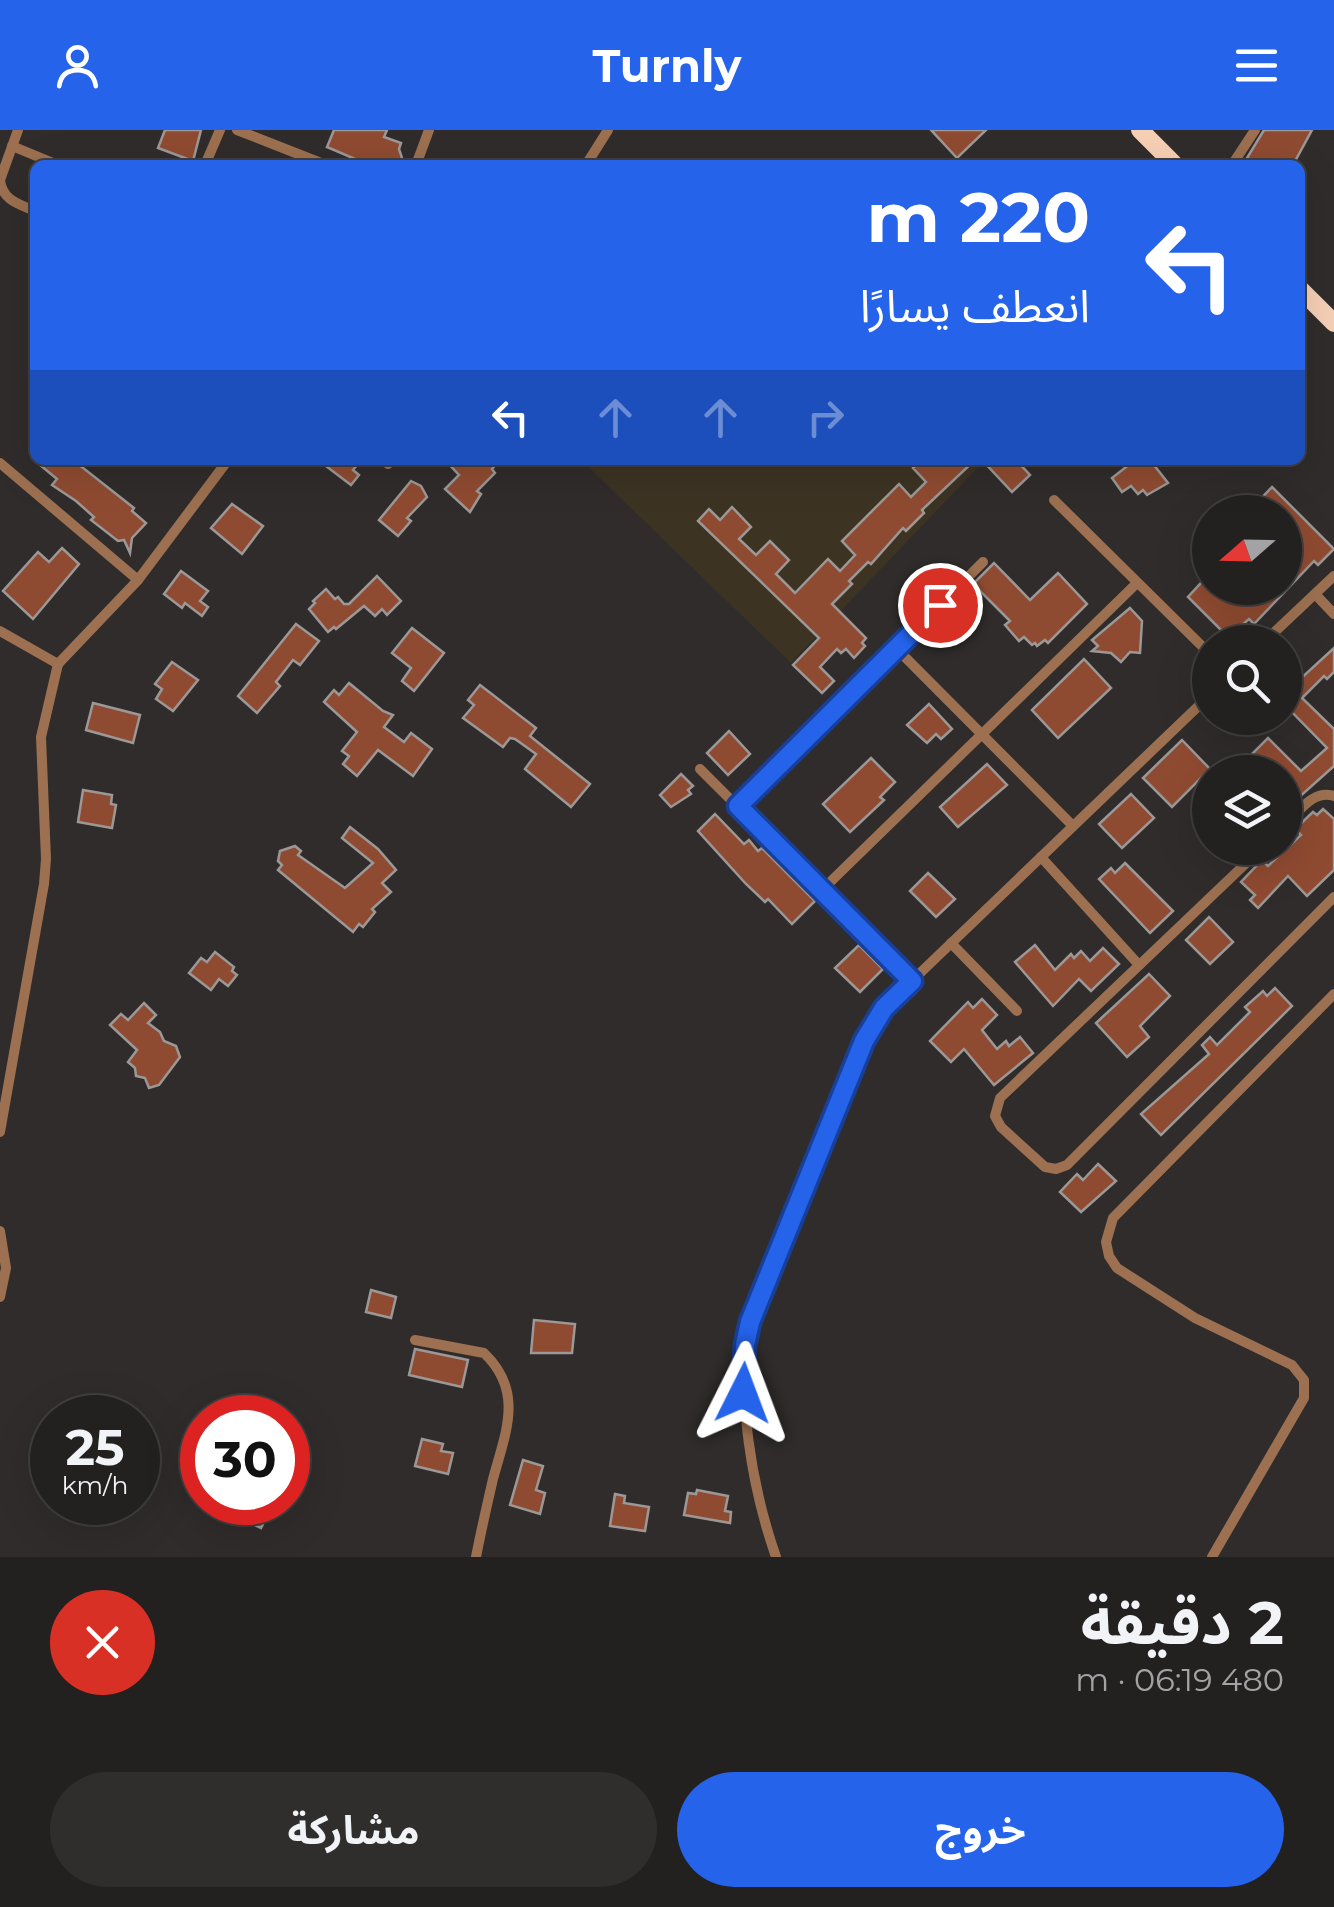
<!DOCTYPE html>
<html lang="ar">
<head>
<meta charset="utf-8">
<style>
  :root { --surface:#232120; --page:#2f2e2d; --text:#f1f3f6; --muted:#a3a3a5; --line:#403e3e; --accent:#2563eb }
  body { margin:0; font-family:Montserrat,"Noto Sans Arabic",sans-serif; background:var(--page); color:var(--text); direction:rtl; height:100vh; display:flex; flex-direction:column; font-size:38px; white-space:nowrap }
  * { box-sizing:border-box; margin:0 }
  p { font-size:32px; color:var(--muted) }
  .icon { flex:none; width:55px; height:55px; fill:none; stroke:currentColor; stroke-width:2; stroke-linecap:round; stroke-linejoin:round }
  .map { position:relative; height:1427px; overflow:hidden; direction:ltr }
  .drawer { display:flex; flex-direction:column; background:var(--surface); flex:1 }
  .drawer>* { flex:none }
  .guide { position:absolute; left:30px; top:30px; width:1275px; height:305px; border-radius:15px; box-shadow:0 10px 40px #0002,0 0 0 2px var(--line); direction:rtl; background:#2563eb; color:#fff; overflow:hidden }
  .needle { width:65px; rotate:250deg }
  .tools { position:absolute; left:1192px; top:365px; display:grid; gap:20px }
  .tools a { display:grid; place-items:center; width:110px; height:110px; border-radius:50%; background:var(--surface); box-shadow:0 10px 40px #0002,0 0 0 2px var(--line); font-size:50px }
  .speed { position:absolute; left:30px; top:1265px; display:flex; gap:20px; font-size:50px; font-weight:700; text-align:center }
  .speed>* { display:grid; place-content:center; width:130px; height:130px; border-radius:50%; background:var(--surface); box-shadow:0 10px 40px #0002,0 0 0 2px var(--line); line-height:1 }
  .speed small { font-size:25px; font-weight:400 }
  .speed .limit { border:15px solid #d22; background:#fff; color:#111 }
  .pin { position:absolute; display:grid; place-items:center; width:85px; height:85px; color:#fff; margin:-42px; border:5px solid #fff; border-radius:50%; box-shadow:0 2px 10px #0007 }
  .me { position:absolute; width:110px; margin:-55px; rotate:3deg; stroke-linejoin:round; filter:drop-shadow(0 0 8px #0008) }
  .turn { display:flex; align-items:center; gap:35px; height:210px; padding:0 50px; font-size:45px }
  .turn .icon { width:130px; height:130px; stroke-width:2.5 }
  .turn b { display:block; font-size:70px; line-height:85px }
  .lanes { display:flex; align-items:center; height:95px; padding:0 50px; background:#0003; justify-content:center; gap:50px; direction:ltr }
  .lanes .off { opacity:.35 }
  .round { display:grid; place-items:center; flex:none; width:105px; height:105px; border-radius:52px; background:var(--page) }
  .overview { display:flex; align-items:center; justify-content:space-between; height:170px; padding:0 50px }
  h1 { font-size:60px; font-weight:700; line-height:75px }
  .action { display:flex; gap:20px; margin-top:auto; padding:20px 50px }
  .action a { flex:1; height:115px; border-radius:60px; background:var(--accent); color:#fff; font-size:40px; font-weight:700; line-height:115px; text-align:center }
  .action a+a { background:var(--page); color:var(--text) }
  header { display:flex; justify-content:space-between; align-items:center; height:130px; padding:0 50px; background:var(--accent); color:#fff; font-size:45px; font-weight:700 }
  .map>svg:first-child { display:block }
  .education { fill:#3c3323 }
  .building { fill:#8f4b31; stroke:#9b9897; stroke-width:2.5 }
  .lines { fill:none; stroke-linecap:round; stroke-linejoin:round }
  .minor { stroke:#9c7050; stroke-width:10 }
  .trunk { stroke:#f6d0b5; stroke-width:18 }
  .route-casing { stroke:#184099; stroke-width:25 }
  .route { stroke:#2563eb; stroke-width:18 }
</style>
</head>
<body>
<header><svg class="icon" aria-label="menu" viewBox="0 0 24 24"><path d="M4 6h16M4 12h16M4 18h16"/></svg>Turnly<svg class="icon" aria-label="person" viewBox="0 0 24 24"><circle cx="12" cy="8" r="4"/><path d="M4 21q1-7 8-7t8 7"/></svg></header>
<div class="map">
<svg width="1334" height="1427" viewBox="0 0 1334 1427">
  <rect width="100%" height="100%" fill="#2f2c2b"/>
  <!-- education -->
  <polygon class="education" points="581,330 985,330 791,533"/>
  <!-- building -->
  <g class="building">
    <polygon points="165,0 201,0 193,31 158,18"/>
    <polygon points="334,0 387,0 384,7 401,13 399,19 402,28 398,35 369,35 327,17"/>
    <polygon points="931,0 986,0 957,28"/>
    <polygon points="1264,0 1312,0 1293,35 1247,35 1251,30 1247,28"/>
    <polygon points="34,330 73,330 134,378 132,381 146,393 132,408 130,423 124,410 118,411 91,390 94,387 76,371 52,355 57,349"/>
    <polygon points="318,330 361,330 353,340 359,345 351,355"/>
    <polygon points="445,330 500,330 492,339 495,343 477,361 481,364 470,382 445,359 459,345"/>
    <polygon points="921,330 975,330 922,380 924,383 906,401 903,398 871,434 868,432 849,451 852,454 832,474 866,508 862,513 865,516 854,528 846,519 841,523 837,519 820,537 834,551 822,563 793,535 819,508 698,391 709,379 720,390 732,377 751,397 739,409 756,425 770,411 789,430 776,444 795,463 828,429 840,441 855,425 842,411 899,354 911,367 926,352 913,338"/>
    <polygon points="982,330 1016,330 1030,345 1012,362"/>
    <polygon points="1135,330 1150,330 1168,353 1147,365 1143,360 1138,364 1131,356 1122,362 1112,348"/>
    <polygon points="411,351 421,356 427,367 407,388 411,391 398,406 379,390"/>
    <polygon points="1272,357 1334,419 1318,435 1314,431 1254,494 1249,489 1232,504 1229,501 1225,504 1188,467 1210,443 1210,458 1223,458 1233,467 1242,458 1285,458 1285,382 1248,382"/>
    <polygon points="232,374 263,396 242,424 211,398"/>
    <polygon points="62,418 79,434 33,489 3,461 38,422 49,432"/>
    <polygon points="994,433 1030,470 1058,443 1087,474 1048,513 1045,510 1037,516 1035,513 1032,515 1024,507 1019,511 1005,495 1010,491 973,454"/>
    <polygon points="181,441 208,461 200,471 208,477 202,486 185,473 182,478 164,464"/>
    <polygon points="377,446 401,471 387,485 382,479 375,486 364,476 336,499 334,497 328,502 309,479 315,473 313,471 326,459 335,469 338,467 344,474 349,474"/>
    <polygon points="1130,478 1142,491 1140,523 1130,522 1121,532 1111,523 1092,521 1098,516 1092,510"/>
    <polygon points="296,494 319,511 300,535 293,530 276,552 280,556 257,583 238,566"/>
    <polygon points="412,498 444,523 414,561 402,551 411,538 392,523"/>
    <polygon points="1334,518 1334,542 1327,549 1324,546 1302,568 1334,599 1334,636 1296,670 1285,657 1285,642 1234,642 1268,608 1301,641 1327,618 1285,575 1285,563"/>
    <polygon points="1084,529 1111,558 1058,608 1032,580"/>
    <polygon points="172,532 198,550 173,581 156,569 162,559 155,554"/>
    <polygon points="349,553 383,581 393,585 384,597 404,612 411,603 432,619 413,646 378,620 357,646 343,634 349,626 342,621 357,602 324,572 334,560 339,565"/>
    <polygon points="480,555 536,598 530,606 590,654 571,677 525,639 536,624 515,609 510,608 503,617 463,588 474,575 468,570"/>
    <polygon points="93,573 140,585 133,613 86,600"/>
    <polygon points="929,574 952,599 941,609 936,604 927,613 907,595"/>
    <polygon points="729,601 750,624 728,645 707,623"/>
    <polygon points="1182,610 1210,639 1172,677 1143,648"/>
    <polygon points="871,628 895,652 880,667 884,670 850,702 823,674"/>
    <polygon points="987,634 1007,655 958,697 940,677"/>
    <polygon points="681,644 693,656 688,660 691,664 671,677 660,665"/>
    <polygon points="83,660 112,665 111,674 116,675 112,698 78,692"/>
    <polygon points="1131,664 1154,688 1122,718 1099,694"/>
    <polygon points="1323,679 1334,689 1334,740 1307,766 1288,746 1258,778 1250,770 1255,765 1241,752 1262,730 1268,736 1301,705 1295,699 1313,682 1317,685"/>
    <polygon points="715,684 744,714 749,710 758,721 762,718 815,771 792,794 768,769 765,772 746,754 698,701"/>
    <polygon points="350,697 378,719 396,740 382,753 391,762 372,779 375,782 363,797 359,794 353,802 278,740 282,735 278,731 280,721 295,716 301,721 298,725 345,758 373,733 342,708"/>
    <polygon points="1125,733 1173,781 1150,803 1099,749 1111,738 1115,743"/>
    <polygon points="928,743 955,769 936,787 910,761"/>
    <polygon points="1209,787 1233,812 1210,834 1186,810"/>
    <polygon points="859,815 883,839 860,862 835,838"/>
    <polygon points="1035,815 1055,840 1071,824 1074,828 1081,821 1090,831 1103,818 1119,834 1091,861 1079,849 1053,876 1015,832"/>
    <polygon points="215,822 234,837 232,841 237,845 228,856 219,849 211,860 189,843 201,828 207,832"/>
    <polygon points="1149,844 1170,866 1140,896 1149,907 1127,927 1096,893"/>
    <polygon points="1275,858 1292,876 1161,1005 1141,984 1209,924 1202,915 1210,907 1217,915 1250,882 1245,877 1263,861 1267,866"/>
    <polygon points="982,869 997,885 982,900 997,919 1006,911 1009,916 1020,907 1033,923 994,955 964,919 951,932 930,911 968,872 973,878"/>
    <polygon points="144,873 156,885 148,893 160,902 164,911 176,916 180,927 159,955 149,958 145,948 136,946 135,938 128,932 137,920 110,895 121,884 128,890"/>
    <polygon points="1098,1034 1116,1051 1081,1082 1060,1062 1077,1044 1083,1050"/>
    <polygon points="371,1160 396,1167 391,1188 366,1182"/>
    <polygon points="534,1190 575,1194 572,1223 531,1223"/>
    <polygon points="415,1219 468,1230 462,1257 409,1245"/>
    <polygon points="422,1309 443,1314 441,1321 453,1323 448,1344 415,1336"/>
    <polygon points="523,1330 543,1336 536,1360 545,1363 540,1384 510,1375"/>
    <polygon points="697,1360 728,1366 725,1381 731,1382 730,1393 684,1385 688,1363 696,1364"/>
    <polygon points="615,1364 625,1366 624,1373 649,1377 645,1401 610,1396"/>
    <polygon points="243,1372 274,1372 261,1398 236,1386"/>
  </g>
  <g class="lines">
    <!-- minor -->
    <g class="minor">
      <path d="M 18,0 L 0,50 C 2,70 19,74 35,81"/>
      <polyline points="237,0 326,35"/>
      <polyline points="12,16 58,35"/>
      <polyline points="205,35 220,0"/>
      <polyline points="416,35 429,0"/>
      <polyline points="586,35 608,0"/>
      <polyline points="1232,35 1255,0"/>
      <polyline points="0,333 138,450"/>
      <polyline points="388,334 391,330"/>
      <polyline points="1054,370 1210,524"/>
      <polyline points="1315,464 1334,484"/>
      <polyline points="0,501 58,534 138,450 228,330"/>
      <polyline points="1264,512 1334,446"/>
      <polyline points="896,518 1073,696"/>
      <polyline points="700,639 912,851"/>
      <polyline points="738,677 983,432"/>
      <path d="M 1285,695 C 1299,682 1313,659 1334,666"/>
      <polyline points="1262,718 1000,968 995,986 1001,997 1045,1037 1056,1039 1067,1035 1334,767"/>
      <polyline points="1041,727 1139,835"/>
      <polyline points="822,760 1137,453"/>
      <polyline points="951,813 1017,881"/>
      <polyline points="0,1002 44,754 46,729 41,607 58,534"/>
      <polyline points="0,1101 6,1138 0,1167"/>
      <path d="M 415,1210 L 484,1223 C 525,1262 505,1304 493,1349 C 487,1375 481,1401 476,1427"/>
      <path d="M 776,1427 C 753,1361 734,1261 751,1192 L 870,900 L 894,868 L 1210,565"/>
      <polyline points="1212,1427 1304,1268 1304,1250 1292,1235 1195,1188 1117,1138 1109,1126 1106,1112 1113,1088 1334,864"/>
    </g>
    <!-- trunk -->
    <g class="trunk">
      <polyline points="1140,0 1175,35"/>
      <polyline points="1300,159 1334,193"/>
    </g>
  </g>
  <g class="lines">
    <defs>
      <polyline id="route" points="743,1263 745,1215 750,1192 864,911 884,878 912,851 738,676 940,475"/>
    </defs>
    <!-- route casing -->
    <use href="#route" class="route-casing"/>
    <!-- route -->
    <use href="#route" class="route"/>
  </g>
</svg>
<div class="tools">
<a><svg class="needle" viewBox="-14 -14 28 28"><path d="M0-13l5 13h-10z" fill="#e53935"/><path d="M0 13l5-13h-10z" fill="#a3a3a5"/></svg></a>
<a><svg class="icon" aria-label="search" viewBox="0 0 24 24"><circle cx="10" cy="10" r="6"/><path d="M15 15l6 6"/></svg></a>
<a><svg class="icon" aria-label="layers" viewBox="0 0 24 24"><path d="M12 4l9 5-9 5-9-5zM3 14l9 5 9-5"/></svg></a>
</div>
<div class="speed"><div>25<small>km/h</small></div><div class="limit">30</div></div>
<div class="pin" style="left:940px;top:475px;background:#d93025"><svg class="icon" aria-label="arrive" viewBox="0 0 24 24"><path d="M6 21V4h12l-3 4 3 4H6"/></svg></div>
<svg class="me" style="left:743px;top:1263px" viewBox="-20 -20 40 40"><path d="M0-17L14 15 0 8-14 15z" fill="#2563eb" stroke="#fff" stroke-width="4"/></svg>
<div class="guide">
<div class="turn"><svg class="icon" aria-label="left" viewBox="0 0 24 24"><path d="M17 20v-9H6M10 6l-5 5 5 5"/></svg><div><b>220 m</b>انعطف يسارًا</div></div>
<div class="lanes"><svg class="icon" aria-label="left" viewBox="0 0 24 24"><path d="M17 20v-9H6M10 6l-5 5 5 5"/></svg><svg class="icon off" aria-label="ahead" viewBox="0 0 24 24"><path d="M12 20V5M6 11l6-6 6 6"/></svg><svg class="icon off" aria-label="ahead" viewBox="0 0 24 24"><path d="M12 20V5M6 11l6-6 6 6"/></svg><svg class="icon off" aria-label="right" viewBox="0 0 24 24"><path d="M7 20v-9h11M14 6l5 5-5 5"/></svg></div>
</div>
</div>
<section class="drawer">
<div class="overview"><div><h1>2 دقيقة</h1><p>480 m · 06:19</p></div><a class="round" style="background:#d93025;color:#fff"><svg class="icon" aria-label="close" viewBox="0 0 24 24"><path d="M6 6l12 12M18 6L6 18"/></svg></a></div>
<div class="action"><a>خروج</a><a>مشاركة</a></div>
</section>
</body>
</html>
